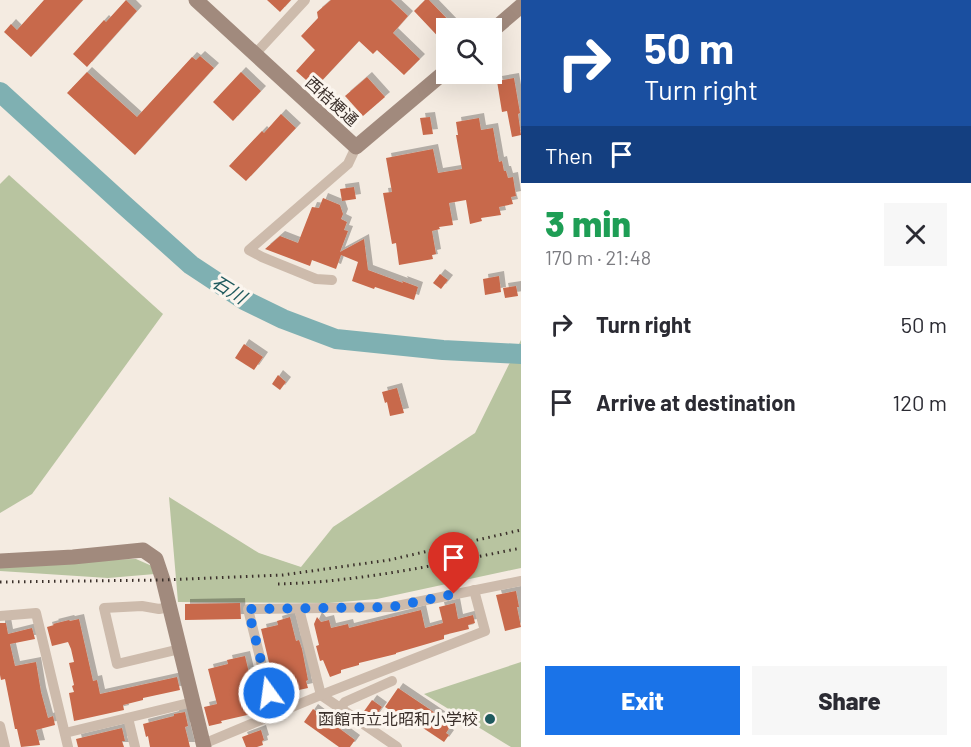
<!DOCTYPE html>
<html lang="en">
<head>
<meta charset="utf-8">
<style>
  :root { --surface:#fff; --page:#f7f7f7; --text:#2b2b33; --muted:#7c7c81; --accent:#1a73e8 }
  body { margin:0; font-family:Barlow,"Noto Sans JP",sans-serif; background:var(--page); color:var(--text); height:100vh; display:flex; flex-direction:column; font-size:22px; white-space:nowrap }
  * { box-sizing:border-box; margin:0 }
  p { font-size:20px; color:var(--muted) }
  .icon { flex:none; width:33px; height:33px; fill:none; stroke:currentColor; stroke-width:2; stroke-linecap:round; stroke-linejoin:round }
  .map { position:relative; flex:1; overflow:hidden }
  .sheet { display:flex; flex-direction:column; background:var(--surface); width:450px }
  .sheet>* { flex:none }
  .top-card { background:#1a4fa0; color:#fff; overflow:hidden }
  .tools { position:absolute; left:436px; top:18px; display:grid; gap:12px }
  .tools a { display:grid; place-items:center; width:66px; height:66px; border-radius:0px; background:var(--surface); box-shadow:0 6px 24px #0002; font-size:30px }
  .pin { position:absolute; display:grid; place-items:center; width:51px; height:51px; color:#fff; margin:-62px -26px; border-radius:50% 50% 50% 0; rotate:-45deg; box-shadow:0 0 6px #0007 }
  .pin .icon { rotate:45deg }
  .me { position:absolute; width:66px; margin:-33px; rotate:346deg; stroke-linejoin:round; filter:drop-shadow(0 0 4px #0008) }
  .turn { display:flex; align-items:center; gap:21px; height:126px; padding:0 24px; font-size:27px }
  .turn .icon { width:78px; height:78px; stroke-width:2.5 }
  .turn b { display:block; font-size:42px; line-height:51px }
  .then { display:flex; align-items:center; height:57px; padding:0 24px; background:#0003; gap:12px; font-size:22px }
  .round { display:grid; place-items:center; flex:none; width:63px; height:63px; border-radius:0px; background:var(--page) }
  .summary { display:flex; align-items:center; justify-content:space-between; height:102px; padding:0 24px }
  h1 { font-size:36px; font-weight:800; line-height:45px; color:#1e9e55 }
  .primary-button { display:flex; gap:12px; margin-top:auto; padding:12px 24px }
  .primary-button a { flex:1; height:69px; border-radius:0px; background:var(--accent); color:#fff; font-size:24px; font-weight:800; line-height:69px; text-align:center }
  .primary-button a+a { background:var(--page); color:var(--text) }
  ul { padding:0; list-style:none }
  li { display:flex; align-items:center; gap:18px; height:78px; padding:0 24px }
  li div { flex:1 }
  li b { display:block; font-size:22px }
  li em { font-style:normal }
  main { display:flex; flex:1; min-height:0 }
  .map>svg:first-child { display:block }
  .green { fill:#b8c4a0 }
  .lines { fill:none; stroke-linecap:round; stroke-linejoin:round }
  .river { stroke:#7fb0b2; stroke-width:20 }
  .building { fill:#c8694b; filter:url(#shadow) }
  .street { stroke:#cdbbac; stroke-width:10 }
  .secondary { stroke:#a18a7d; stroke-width:15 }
  .rail { stroke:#3b302b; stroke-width:3; stroke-dasharray:1.5 4.5; stroke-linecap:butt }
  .route { stroke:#1a73e8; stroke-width:10; stroke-dasharray:0 18 }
  .poi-dot { fill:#1f5a5e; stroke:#fbf5ee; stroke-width:2 }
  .labels { text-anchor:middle; stroke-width:6; stroke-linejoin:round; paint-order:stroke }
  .street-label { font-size:16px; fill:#3b302b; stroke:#fbf5ee }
  .poi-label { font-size:16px; fill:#3b302b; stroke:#fbf5ee; text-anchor:end }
  .water-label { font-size:18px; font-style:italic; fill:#1f5a5e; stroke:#fbf5ee }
</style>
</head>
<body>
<main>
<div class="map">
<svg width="521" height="747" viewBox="0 0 521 747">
  <defs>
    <filter id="shadow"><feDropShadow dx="5" dy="-5" stdDeviation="0" flood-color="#0004"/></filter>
  </defs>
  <rect width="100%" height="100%" fill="#f4ebe1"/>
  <!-- green -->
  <g class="green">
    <polygon points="9,175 163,314 32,494 0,513 0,184"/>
    <polygon points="521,340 521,568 377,599 329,603 178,602 169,497 259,553 301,567 333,527 475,433"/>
    <polygon points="136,559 152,566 155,574 108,578 0,571 0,568 93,560"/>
    <polygon points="521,662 521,747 511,747 424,694"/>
  </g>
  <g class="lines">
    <!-- river -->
    <polyline class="river" points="0,92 124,205 191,265 244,300 283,319 336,339 443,350 521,354"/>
  </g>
  <!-- building -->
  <g class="building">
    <polygon points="44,0 83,0 31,57 4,32 11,24 17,30"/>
    <polygon points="126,0 137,11 87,67 73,54 104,20 106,22"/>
    <polygon points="267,0 291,0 280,12"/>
    <polygon points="331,0 391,0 408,16 393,33 420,59 404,75 377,50 373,54 359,41 315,88 296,71 315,50 301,36 318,18 317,12"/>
    <polygon points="425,0 429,0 456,28 447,28 447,46 414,11"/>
    <polygon points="200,56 214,68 135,155 67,93 87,72 137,117 192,57 196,60"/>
    <polygon points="241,72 261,91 233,121 213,102"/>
    <polygon points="367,77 385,97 363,116 345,96"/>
    <polygon points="514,78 520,113 518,114 521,135 512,137 507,111 502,112 497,81"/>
    <polygon points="281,114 296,128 246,181 229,166 262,131 264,133"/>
    <polygon points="430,117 433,134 423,135 420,118"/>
    <polygon points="479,118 481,130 493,128 499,162 502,161 504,171 506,171 508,178 513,177 516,196 511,197 513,204 499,207 501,215 481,218 482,221 470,224 466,200 449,203 453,225 439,227 440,229 432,231 436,254 432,255 433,259 399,265 396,243 392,244 383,193 392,192 386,158 433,149 438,173 462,169 456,135 458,135 456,122"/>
    <polygon points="354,187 356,199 342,201 340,189"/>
    <polygon points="323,198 340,205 343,214 341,219 347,222 344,230 348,231 340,252 364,239 368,270 403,283 402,281 418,287 414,300 375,287 374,289 352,281 358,262 341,255 336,269 312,260 310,266 265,249 280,236 298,243 312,207 319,208"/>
    <polygon points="440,274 448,280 441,289 433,283"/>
    <polygon points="499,276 501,292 485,295 483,279"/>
    <polygon points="516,286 518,296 505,298 503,288"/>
    <polygon points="244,344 263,357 254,370 235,358"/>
    <polygon points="278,375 286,382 280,390 272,384"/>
    <polygon points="397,388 404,413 390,416 387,402 385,403 382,392"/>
    <polygon points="516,591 519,607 517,607 521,627 505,631 496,595"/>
    <polygon points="240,603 241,619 185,620 185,604"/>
    <polygon points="455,603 458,619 473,615 475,623 468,625 469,629 444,635 444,639 396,653 396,654 359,663 359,665 341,670 341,673 330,677 323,660 320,661 316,646 319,645 314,624 317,617 321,622 329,620 331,628 348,624 349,628 421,610 425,628 443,623 439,607"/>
    <polygon points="290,617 296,641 299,640 302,649 308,680 306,681 308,688 290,692 291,697 278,700 261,629 278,625 277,621"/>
    <polygon points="79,619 93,681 97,680 100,694 177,677 180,690 143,698 143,700 123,705 124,710 74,721 69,693 74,692 72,686 74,685 69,663 74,662 71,649 68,642 52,646 47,627 54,625 53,624 69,620 70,621"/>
    <polygon points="0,623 6,623 8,634 32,628 35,639 10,644 15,666 36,662 41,692 48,718 53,716 55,725 36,730 40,745 21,747 17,729 15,729 5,679 1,680 0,675"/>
    <polygon points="245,656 254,694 261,692 264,706 259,707 260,712 221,721 222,723 209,726 204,707 217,704 208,669 228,664 227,660"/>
    <polygon points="398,688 450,723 449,726 450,727 446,733 449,735 444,742 411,720 409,723 385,707"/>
    <polygon points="372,700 382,707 372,721 362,714"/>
    <polygon points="313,709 355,740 350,747 339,747 304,722"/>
    <polygon points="185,712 188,726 185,727 190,747 150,747 148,736 146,737 143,724 174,716 174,714"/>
    <polygon points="122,728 125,741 122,741 124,747 78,747 76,739"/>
    <polygon points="261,730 264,740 262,741 263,745 257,747 246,747 242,737"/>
  </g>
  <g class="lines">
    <!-- street -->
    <g class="street">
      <polyline points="254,55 305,0"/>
      <polyline points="332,280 316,279 262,257 249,250 348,164 356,147"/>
      <polyline points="169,607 159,609 142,606 104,608 117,664 180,649"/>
      <polyline points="299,609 321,695 397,747"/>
      <polyline points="0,616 36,613 68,747"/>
      <polyline points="340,708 345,702 392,681"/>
      <polyline points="274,714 248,609 392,607 521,581"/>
      <polyline points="128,718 135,747"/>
      <polyline points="0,726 5,747"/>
      <polyline points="65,733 193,702"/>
      <polyline points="203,744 321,695 485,631 474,590"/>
    </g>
    <!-- secondary -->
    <g class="secondary">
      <polyline points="196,0 356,147 447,70"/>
      <polyline points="492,31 521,6"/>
      <polyline points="0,561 73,557 143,550 156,559 163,580 204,747"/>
    </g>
    <!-- rail -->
    <g class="rail">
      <polyline points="0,582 163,580 283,575 389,560 521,530"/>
      <path d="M 278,584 C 360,582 441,564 521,548"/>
    </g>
  </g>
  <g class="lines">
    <!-- route -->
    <polyline class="route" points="269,693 248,609 392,607 454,594"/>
  </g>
  <!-- markers -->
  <circle class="poi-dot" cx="490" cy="719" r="6"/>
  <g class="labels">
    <!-- street labels -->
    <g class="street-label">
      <text transform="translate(332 101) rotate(42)" y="6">西桔梗通</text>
    </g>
    <!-- poi labels -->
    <g class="poi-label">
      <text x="478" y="725">函館市立北昭和小学校</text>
    </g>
    <!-- water labels -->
    <g class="water-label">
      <text transform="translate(229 290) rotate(32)" y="6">石川</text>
    </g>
  </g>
</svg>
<div class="tools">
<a><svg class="icon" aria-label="search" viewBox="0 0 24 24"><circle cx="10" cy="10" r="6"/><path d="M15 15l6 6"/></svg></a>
</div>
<div class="pin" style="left:454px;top:594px;background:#d93025"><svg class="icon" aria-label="arrive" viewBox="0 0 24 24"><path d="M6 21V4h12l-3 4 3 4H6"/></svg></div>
<svg class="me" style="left:269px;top:693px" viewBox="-20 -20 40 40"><circle r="17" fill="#1a73e8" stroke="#fff" stroke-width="3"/><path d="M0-11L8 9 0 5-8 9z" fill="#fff"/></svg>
</div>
<section class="sheet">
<div class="top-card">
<div class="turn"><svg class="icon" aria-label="right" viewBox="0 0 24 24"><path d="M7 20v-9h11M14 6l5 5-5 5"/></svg><div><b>50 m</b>Turn right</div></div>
<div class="then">Then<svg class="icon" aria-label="arrive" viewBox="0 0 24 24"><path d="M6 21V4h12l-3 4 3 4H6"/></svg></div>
</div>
<div class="summary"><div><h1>3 min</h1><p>170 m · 21:48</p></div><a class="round"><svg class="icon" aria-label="close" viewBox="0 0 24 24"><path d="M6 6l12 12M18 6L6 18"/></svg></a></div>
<ul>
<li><svg class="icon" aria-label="right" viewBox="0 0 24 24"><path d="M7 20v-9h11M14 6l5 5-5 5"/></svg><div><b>Turn right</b></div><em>50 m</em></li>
<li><svg class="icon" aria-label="arrive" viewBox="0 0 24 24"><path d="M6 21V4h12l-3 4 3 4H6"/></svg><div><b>Arrive at destination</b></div><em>120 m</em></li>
</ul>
<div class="primary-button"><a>Exit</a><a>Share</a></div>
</section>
</main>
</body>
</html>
